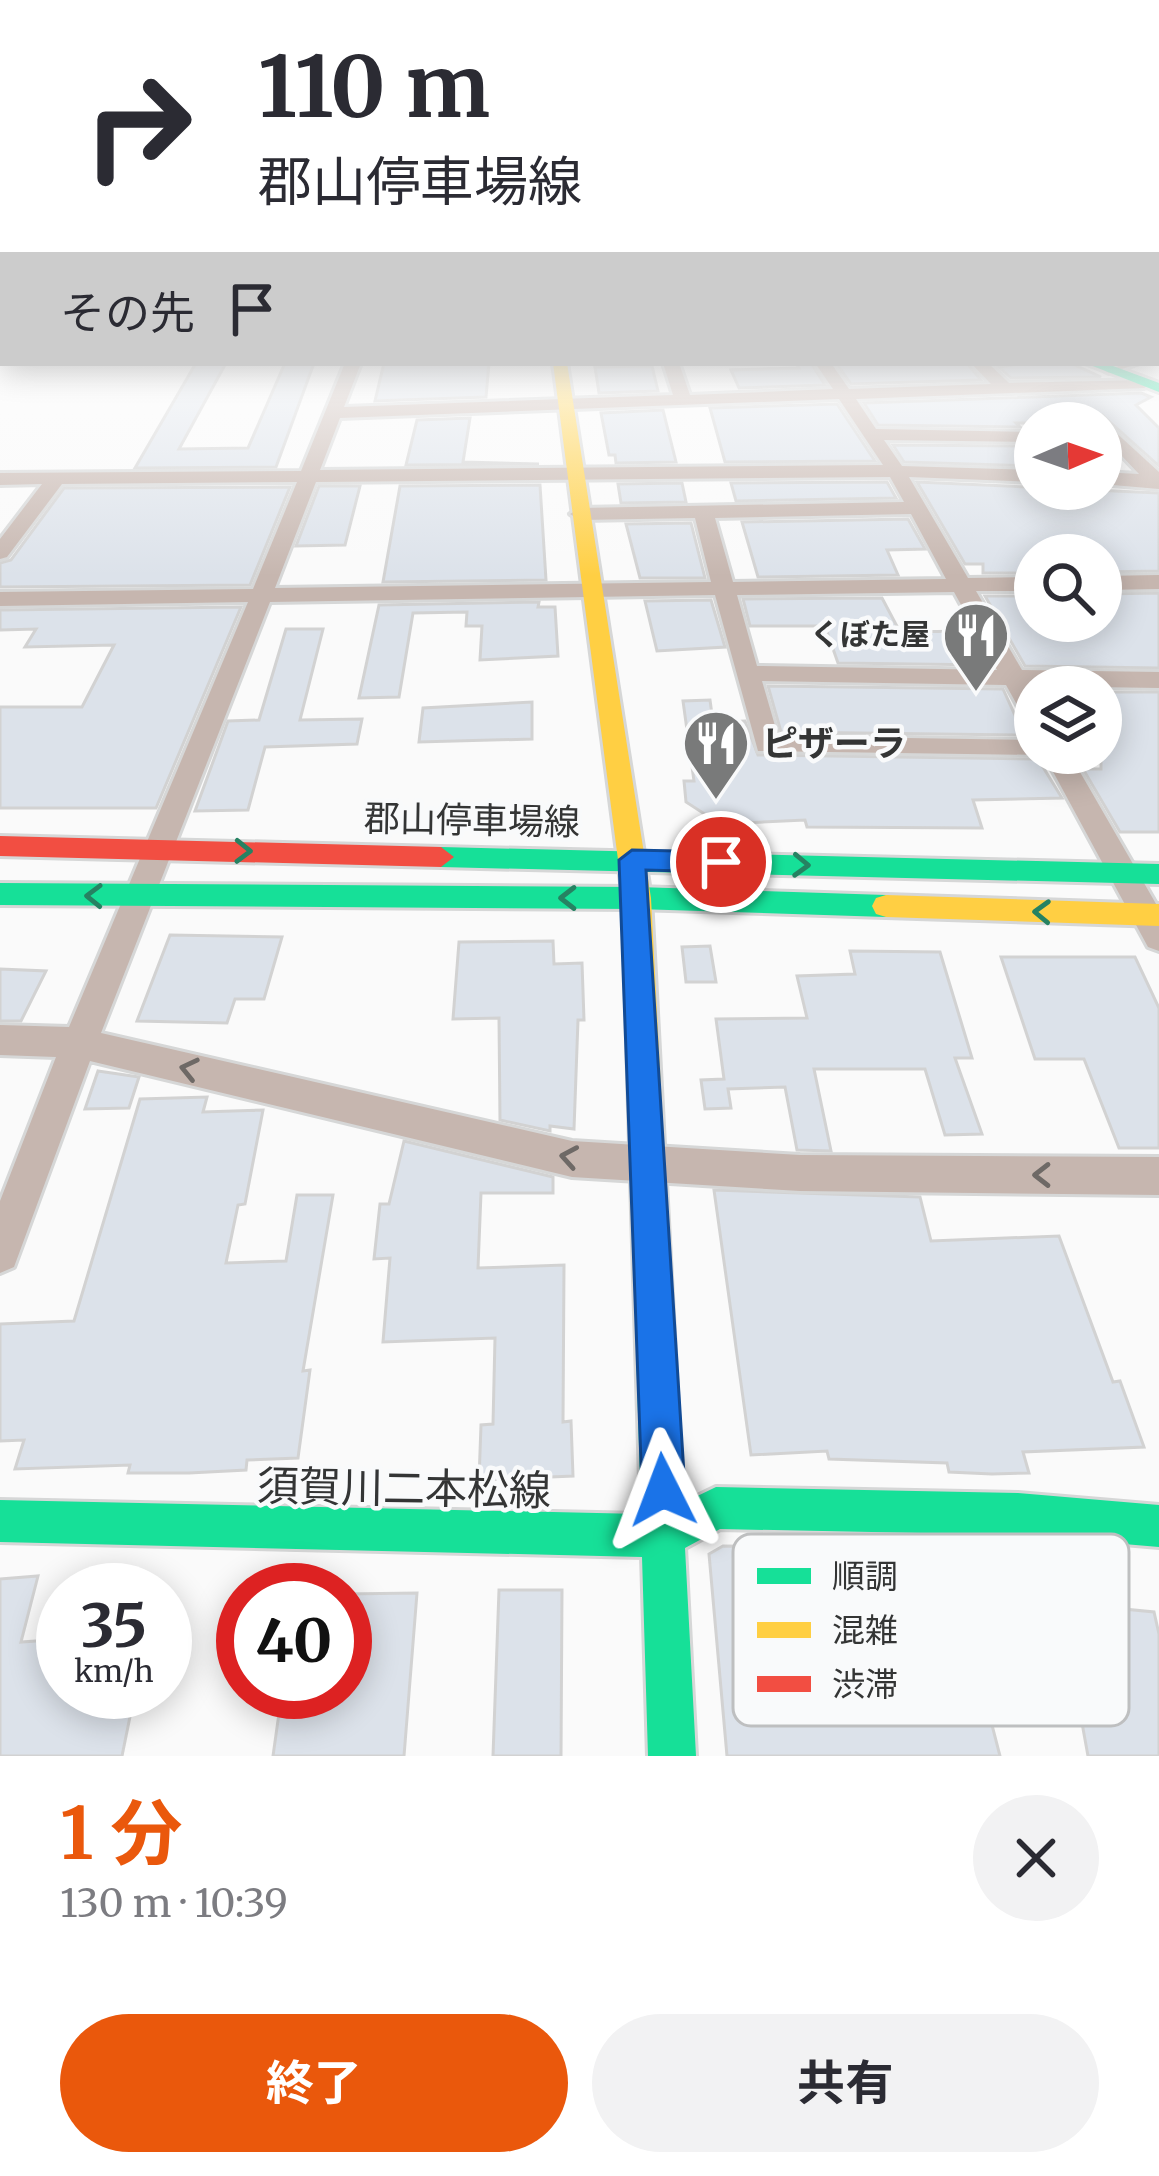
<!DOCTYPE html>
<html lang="ja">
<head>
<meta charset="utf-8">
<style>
  :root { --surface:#fff; --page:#f2f2f3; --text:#2b2b33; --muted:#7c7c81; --accent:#ea580c }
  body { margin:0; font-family:Merriweather,"Noto Sans JP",serif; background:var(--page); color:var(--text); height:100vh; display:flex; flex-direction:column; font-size:45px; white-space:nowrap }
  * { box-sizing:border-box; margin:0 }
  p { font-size:39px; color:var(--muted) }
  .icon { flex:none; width:66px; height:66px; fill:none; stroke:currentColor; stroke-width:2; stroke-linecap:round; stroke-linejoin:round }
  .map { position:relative; height:1756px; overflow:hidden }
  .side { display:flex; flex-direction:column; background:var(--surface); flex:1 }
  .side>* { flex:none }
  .guide { position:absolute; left:0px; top:0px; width:1161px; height:366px; box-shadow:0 6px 30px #0003; background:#fff; color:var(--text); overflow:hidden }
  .needle { width:78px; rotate:88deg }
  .fabs { position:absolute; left:1014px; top:402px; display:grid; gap:24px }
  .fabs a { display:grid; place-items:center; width:108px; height:108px; border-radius:50%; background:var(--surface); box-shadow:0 6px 30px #0003; font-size:60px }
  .speed { position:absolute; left:36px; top:1563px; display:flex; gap:24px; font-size:60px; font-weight:700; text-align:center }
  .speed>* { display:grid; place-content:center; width:156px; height:156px; border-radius:50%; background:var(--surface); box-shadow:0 6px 30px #0003; line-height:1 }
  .speed small { font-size:30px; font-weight:400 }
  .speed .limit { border:18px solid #d22; background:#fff; color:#111 }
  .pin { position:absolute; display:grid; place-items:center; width:102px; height:102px; color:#fff; margin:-51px; border:6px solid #fff; border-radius:50%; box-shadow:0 3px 12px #0007 }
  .me { position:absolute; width:132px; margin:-66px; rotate:357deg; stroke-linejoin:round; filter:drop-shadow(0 0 9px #0008) }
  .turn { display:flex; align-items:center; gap:42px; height:252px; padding:0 60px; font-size:54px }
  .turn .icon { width:156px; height:156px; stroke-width:2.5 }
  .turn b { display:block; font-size:84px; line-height:102px }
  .then { display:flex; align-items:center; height:114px; padding:0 60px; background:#0003; gap:24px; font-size:45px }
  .round { display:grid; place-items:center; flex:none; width:126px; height:126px; border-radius:63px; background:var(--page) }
  .headline { display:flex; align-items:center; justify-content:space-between; height:204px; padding:0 60px }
  h1 { font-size:72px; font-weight:700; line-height:90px; color:var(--accent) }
  .cta { display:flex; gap:24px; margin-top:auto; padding:24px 60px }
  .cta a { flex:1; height:138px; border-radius:72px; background:var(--accent); color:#fff; font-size:48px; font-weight:700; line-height:138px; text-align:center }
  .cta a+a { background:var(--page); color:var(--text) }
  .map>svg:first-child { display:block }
  .building { fill:#dce2ea; stroke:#d2d2d2; stroke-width:3 }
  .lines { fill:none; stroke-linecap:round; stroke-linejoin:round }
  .lane-casing { stroke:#d6d7d7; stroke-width:6 }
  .street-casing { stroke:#d6d7d7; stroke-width:6 }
  .fast-casing { stroke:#d6d7d7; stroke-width:6 }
  .slow-casing { stroke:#d6d7d7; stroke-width:6 }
  .jam-casing { stroke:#d6d7d7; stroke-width:6 }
  .lane { fill:#c6b6af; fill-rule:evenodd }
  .street { fill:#c6b6af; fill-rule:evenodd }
  .fast { fill:#16e098; fill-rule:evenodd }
  .slow { fill:#ffcf43; fill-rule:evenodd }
  .jam { fill:#f24e42; fill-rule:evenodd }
  .oneway { stroke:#268262 }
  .oneway2 { stroke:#6e6966 }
  .route { fill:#1a73e8; stroke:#114b97; stroke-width:3 }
  .labels { text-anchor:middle; stroke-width:9; stroke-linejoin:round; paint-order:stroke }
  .far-poi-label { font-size:30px; font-weight:bold; fill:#343535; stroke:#f9fafb; text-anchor:end }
  .poi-label { font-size:36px; font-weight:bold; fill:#343535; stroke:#f9fafb; text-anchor:start }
  .street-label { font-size:36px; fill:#343535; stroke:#f9fafb }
  .near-street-label { font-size:42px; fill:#343535; stroke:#f9fafb }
  .key { fill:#f9fafb; stroke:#bebfc0; stroke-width:3 }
  .key-label { font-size:33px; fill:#343535 }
</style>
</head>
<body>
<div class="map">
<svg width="1159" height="1756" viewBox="0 0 1159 1756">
  <rect width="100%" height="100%" fill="#fafafa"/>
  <!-- building -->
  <g class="building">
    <polygon points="196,363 226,363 179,449 248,448 285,363 314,363 276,467 135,468"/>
    <polygon points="384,363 489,363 486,397 375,401"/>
    <polygon points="796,363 811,363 825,385 739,388 731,370 799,368"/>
    <polygon points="836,363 967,363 981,380 851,384"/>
    <polygon points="1027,363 1070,363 1101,377 1011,378 999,367"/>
    <polygon points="652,366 658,391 599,393 595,367"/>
    <polygon points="1141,393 1151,397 1136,405 1159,428 1159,466 1102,415 1089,423 1016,423 1020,427 878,425 864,403"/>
    <polygon points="837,404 875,461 725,462 710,408"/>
    <polygon points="663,410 676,462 616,463 615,455 609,455 601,413"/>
    <polygon points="470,418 463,462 539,464 406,465 417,420"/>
    <polygon points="893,445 1034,446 1035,466 904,462"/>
    <polygon points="887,482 896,498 736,501 731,483"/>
    <polygon points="917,482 1159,493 1159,571 1101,572 1101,555 1035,555 1035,573 983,573 983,564 965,564"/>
    <polygon points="682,483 686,502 621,503 618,484"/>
    <polygon points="540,485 546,580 383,582 400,486"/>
    <polygon points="319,486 360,486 345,545 296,546"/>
    <polygon points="290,487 250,585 0,587 0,563 11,560 64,488"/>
    <polygon points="908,519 925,549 887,550 898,575 758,577 742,522"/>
    <polygon points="691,523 705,578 640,578 626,524"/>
    <polygon points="1159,593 1159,668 1025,666 985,596 1035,596 1035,621 1101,621 1101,594"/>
    <polygon points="882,598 900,632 971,631 989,665 838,663 825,626 750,626 743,599"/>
    <polygon points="711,600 725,647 657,651 645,601"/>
    <polygon points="539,602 538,607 555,607 558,656 480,660 482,626 466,626 467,612 413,613 399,697 359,698 379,605"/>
    <polygon points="241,607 156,808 0,808 0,707 82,707 114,645 25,647 36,629 0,630 0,610"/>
    <polygon points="286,629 323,629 300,720 362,719 357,744 265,747 248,810 195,811 228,721 259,720"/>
    <polygon points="768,686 1003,689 1024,735 781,732"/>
    <polygon points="1101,692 1159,692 1159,832 1120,832 1083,769 1101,769"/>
    <polygon points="710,700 713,722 745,721 758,755 1038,759 1062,798 973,800 982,828 807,827 805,820 720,824 686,802 684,781 694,781 683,701"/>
    <polygon points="532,702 532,739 419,742 423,708"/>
    <polygon points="170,935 282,937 264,999 235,999 227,1023 137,1021"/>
    <polygon points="553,941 554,964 582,963 584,1020 578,1020 574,1129 550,1126 550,1131 500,1120 499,1018 453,1019 459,942"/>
    <polygon points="710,946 716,982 686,982 682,947"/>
    <polygon points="850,951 940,952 972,1058 955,1058 982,1134 945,1135 925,1069 814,1069 831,1151 797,1150 785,1087 728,1089 731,1108 705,1109 701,1080 724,1079 716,1019 807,1018 797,976 855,974"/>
    <polygon points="1001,957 1135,957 1159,1008 1159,1148 1119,1148 1084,1059 1035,1059"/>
    <polygon points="0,969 46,971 21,1021 0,1021"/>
    <polygon points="98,1071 139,1077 129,1108 85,1109"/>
    <polygon points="207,1097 203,1112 263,1110 245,1204 238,1205 226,1263 286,1261 297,1195 333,1195 303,1371 310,1370 298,1458 247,1460 246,1470 189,1473 128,1473 130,1465 15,1469 24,1440 0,1441 0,1324 74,1321 140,1099"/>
    <polygon points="404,1141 553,1177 553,1193 481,1193 478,1268 564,1265 563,1422 571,1421 573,1476 479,1480 481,1425 493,1424 495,1338 383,1342 390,1258 374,1259 380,1204 389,1204"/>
    <polygon points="714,1190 920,1197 931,1241 1059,1236 1113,1382 1120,1381 1144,1447 1023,1452 1029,1473 992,1474 949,1472 947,1463 829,1459 827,1451 751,1455"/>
    <polygon points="723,1546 799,1547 810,1622 896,1624 886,1556 966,1557 995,1694 984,1694 1000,1756 727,1756 709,1554"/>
    <polygon points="1053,1563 1106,1570 1114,1608 1154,1612 1159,1634 1159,1756 1088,1756"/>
    <polygon points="38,1576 21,1642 63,1639 63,1692 135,1692 122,1756 0,1756 0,1579"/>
    <polygon points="499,1590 562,1590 561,1756 493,1756"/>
    <polygon points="417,1593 404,1756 273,1756 282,1692 345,1692 345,1594"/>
  </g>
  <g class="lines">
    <defs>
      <polygon id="lane" points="1127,363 1140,363 1109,373 1105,371"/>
      <g id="street">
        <rect x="0" y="335" width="3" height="10"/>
        <path d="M 345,363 L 361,363 L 344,407 L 673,395 L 663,363 L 679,363 L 690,395 L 833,389 L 815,363 L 831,363 L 849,389 L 991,384 L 971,363 L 988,363 L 1009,383 L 1150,380 L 1152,383 L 1144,388 L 856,399 L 876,429 L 1035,432 L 1035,442 L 884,440 L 902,466 L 1035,470 L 1035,482 L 909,477 L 968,578 L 1035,577 L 1035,591 L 976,591 L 1022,670 L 1159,672 L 1159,688 L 1031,686 L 1035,723 L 1026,721 L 1006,685 L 762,681 L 778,736 L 1035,740 L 1035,753 L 1069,753 L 1159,909 L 1159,951 L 1148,947 L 1044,755 L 758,751 L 715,595 L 270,602 L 101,1033 L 572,1141 L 800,1155 L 1159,1157 L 1159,1195 L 800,1191 L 572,1177 L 90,1061 L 14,1267 L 0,1273 L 0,1201 L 56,1057 L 0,1055 L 0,1025 L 69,1027 L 248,602 L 0,606 L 0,592 L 253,589 L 297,482 L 62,484 L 7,557 L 0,559 L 0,539 L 42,484 L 0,485 L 0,473 L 301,471 ZM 839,399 L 883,465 L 320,470 L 340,418 ZM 890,477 L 904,502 L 580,508 L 570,514 L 580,520 L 695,518 L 711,582 L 275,588 L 316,482 ZM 911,514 L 946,579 L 733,582 L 715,518 ZM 954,592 L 997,670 L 757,666 L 737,595 Z"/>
        <polygon points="1101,419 1159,472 1159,489 1101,484 1101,472 1139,474 1101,434 1101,423 1093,423"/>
        <polygon points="1159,575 1159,589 1101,590 1101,576"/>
      </g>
      <g id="fast">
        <polygon points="1085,363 1105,363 1159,383 1159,392"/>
        <polygon points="441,847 1159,864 1159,884 441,867 428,857"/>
        <polygon points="0,883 637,887 886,895 896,898 900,906 896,914 886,917 637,909 0,905"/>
        <polygon points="647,1129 659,1134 664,1145 683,1503 716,1487 1018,1493 1159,1505 1159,1547 1018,1535 720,1529 685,1548 696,1756 648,1756 642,1557 0,1542 0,1500 641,1514 630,1145 635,1134"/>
      </g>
      <g id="slow">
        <polygon points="553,363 567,363 651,898 664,1145 659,1156 647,1161 635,1156 630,1145 623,898"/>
        <polygon points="886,895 1159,904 1159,926 886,917 876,914 872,906 876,898"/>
      </g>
      <polygon id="jam" points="0,836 441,847 454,857 441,867 0,856"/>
    </defs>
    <!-- lane casing -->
    <use href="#lane" class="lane-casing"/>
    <!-- street casing -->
    <use href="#street" class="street-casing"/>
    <!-- fast casing -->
    <use href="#fast" class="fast-casing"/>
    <!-- slow casing -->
    <use href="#slow" class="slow-casing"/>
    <!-- jam casing -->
    <use href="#jam" class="jam-casing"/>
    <!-- lane -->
    <use href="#lane" class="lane"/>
    <!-- street -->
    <use href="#street" class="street"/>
    <!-- fast -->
    <use href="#fast" class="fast"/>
    <!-- slow -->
    <use href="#slow" class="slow"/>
    <!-- jam -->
    <use href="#jam" class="jam"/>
  </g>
  <!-- one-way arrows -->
  <defs><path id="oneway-chevron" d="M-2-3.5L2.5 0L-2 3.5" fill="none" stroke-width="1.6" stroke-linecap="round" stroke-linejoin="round" transform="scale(3)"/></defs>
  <g class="oneway">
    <use href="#oneway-chevron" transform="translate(243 851) rotate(1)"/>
    <use href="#oneway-chevron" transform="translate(801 865) rotate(2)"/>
    <use href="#oneway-chevron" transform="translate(94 896) rotate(-179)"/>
    <use href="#oneway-chevron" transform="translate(568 898) rotate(-180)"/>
    <use href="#oneway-chevron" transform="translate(1042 912) rotate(-178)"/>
  </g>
  <g class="oneway2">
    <use href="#oneway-chevron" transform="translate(189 1069) rotate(-167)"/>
    <use href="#oneway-chevron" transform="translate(569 1157) rotate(-170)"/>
    <use href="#oneway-chevron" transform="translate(1042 1175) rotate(-180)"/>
  </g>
  <!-- sky -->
  <linearGradient id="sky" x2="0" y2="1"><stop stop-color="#97bfee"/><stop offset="0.57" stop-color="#fdfdfd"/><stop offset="1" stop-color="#fdfdfd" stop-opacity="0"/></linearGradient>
  <rect width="1159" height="576" fill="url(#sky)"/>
  <!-- route -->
  <polygon class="route" points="632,850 721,852 735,862 721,872 646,870 685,1490 678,1505 663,1511 648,1505 642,1490 619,860"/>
  <!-- icons -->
  <defs>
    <symbol id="restaurant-pin" viewBox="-11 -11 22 30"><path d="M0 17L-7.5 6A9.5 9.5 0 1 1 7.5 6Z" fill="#797a7a" stroke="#f9fafb"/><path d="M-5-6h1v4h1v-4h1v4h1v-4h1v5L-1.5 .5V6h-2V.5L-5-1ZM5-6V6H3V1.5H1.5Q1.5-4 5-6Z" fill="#fff"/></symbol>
  </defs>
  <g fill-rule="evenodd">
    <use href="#restaurant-pin" x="938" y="597" width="76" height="104"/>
    <use href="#restaurant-pin" x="678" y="705" width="76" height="104"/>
  </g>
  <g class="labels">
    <!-- far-poi labels -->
    <g class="far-poi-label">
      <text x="930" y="645">くぼた屋</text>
    </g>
    <!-- poi labels -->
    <g class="poi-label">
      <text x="762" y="756">ピザーラ</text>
    </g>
    <!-- street labels -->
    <g class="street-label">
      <text transform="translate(472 820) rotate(1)" y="13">郡山停車場線</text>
    </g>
    <!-- near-street labels -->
    <g class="near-street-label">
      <text transform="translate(404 1488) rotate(1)" y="15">須賀川二本松線</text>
    </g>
  </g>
  <!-- legend -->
  <rect x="733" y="1534" width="396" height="192" rx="18" class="key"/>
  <rect x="757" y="1568" width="54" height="16" fill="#16e098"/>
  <rect x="757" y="1622" width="54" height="16" fill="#ffcf43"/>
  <rect x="757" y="1676" width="54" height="16" fill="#f24e42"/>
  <g class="key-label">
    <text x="832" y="1588">順調</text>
    <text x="832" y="1642">混雑</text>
    <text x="832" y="1696">渋滞</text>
  </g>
</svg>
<div class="fabs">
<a><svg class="needle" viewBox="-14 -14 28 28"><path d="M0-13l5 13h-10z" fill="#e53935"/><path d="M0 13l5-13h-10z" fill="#7c7c81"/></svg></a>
<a><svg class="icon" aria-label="search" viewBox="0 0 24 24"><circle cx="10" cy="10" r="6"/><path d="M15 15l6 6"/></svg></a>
<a><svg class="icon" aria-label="layers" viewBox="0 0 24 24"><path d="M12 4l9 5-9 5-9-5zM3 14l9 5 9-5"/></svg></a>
</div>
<div class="speed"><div>35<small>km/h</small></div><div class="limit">40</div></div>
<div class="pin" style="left:721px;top:862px;background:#d93025"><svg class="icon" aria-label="arrive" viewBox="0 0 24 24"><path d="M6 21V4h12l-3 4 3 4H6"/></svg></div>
<svg class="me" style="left:663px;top:1490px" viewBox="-20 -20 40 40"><path d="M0-17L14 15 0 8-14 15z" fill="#1a73e8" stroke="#fff" stroke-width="4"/></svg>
<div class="guide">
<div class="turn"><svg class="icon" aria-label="right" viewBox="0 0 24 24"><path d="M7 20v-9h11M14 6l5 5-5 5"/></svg><div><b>110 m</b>郡山停車場線</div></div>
<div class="then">その先<svg class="icon" aria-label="arrive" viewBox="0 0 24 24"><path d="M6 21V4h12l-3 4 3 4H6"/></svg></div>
</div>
</div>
<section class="side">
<div class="headline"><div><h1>1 分</h1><p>130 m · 10:39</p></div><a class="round"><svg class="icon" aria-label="close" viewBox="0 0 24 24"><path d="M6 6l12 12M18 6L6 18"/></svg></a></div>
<div class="cta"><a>終了</a><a>共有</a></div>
</section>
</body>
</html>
